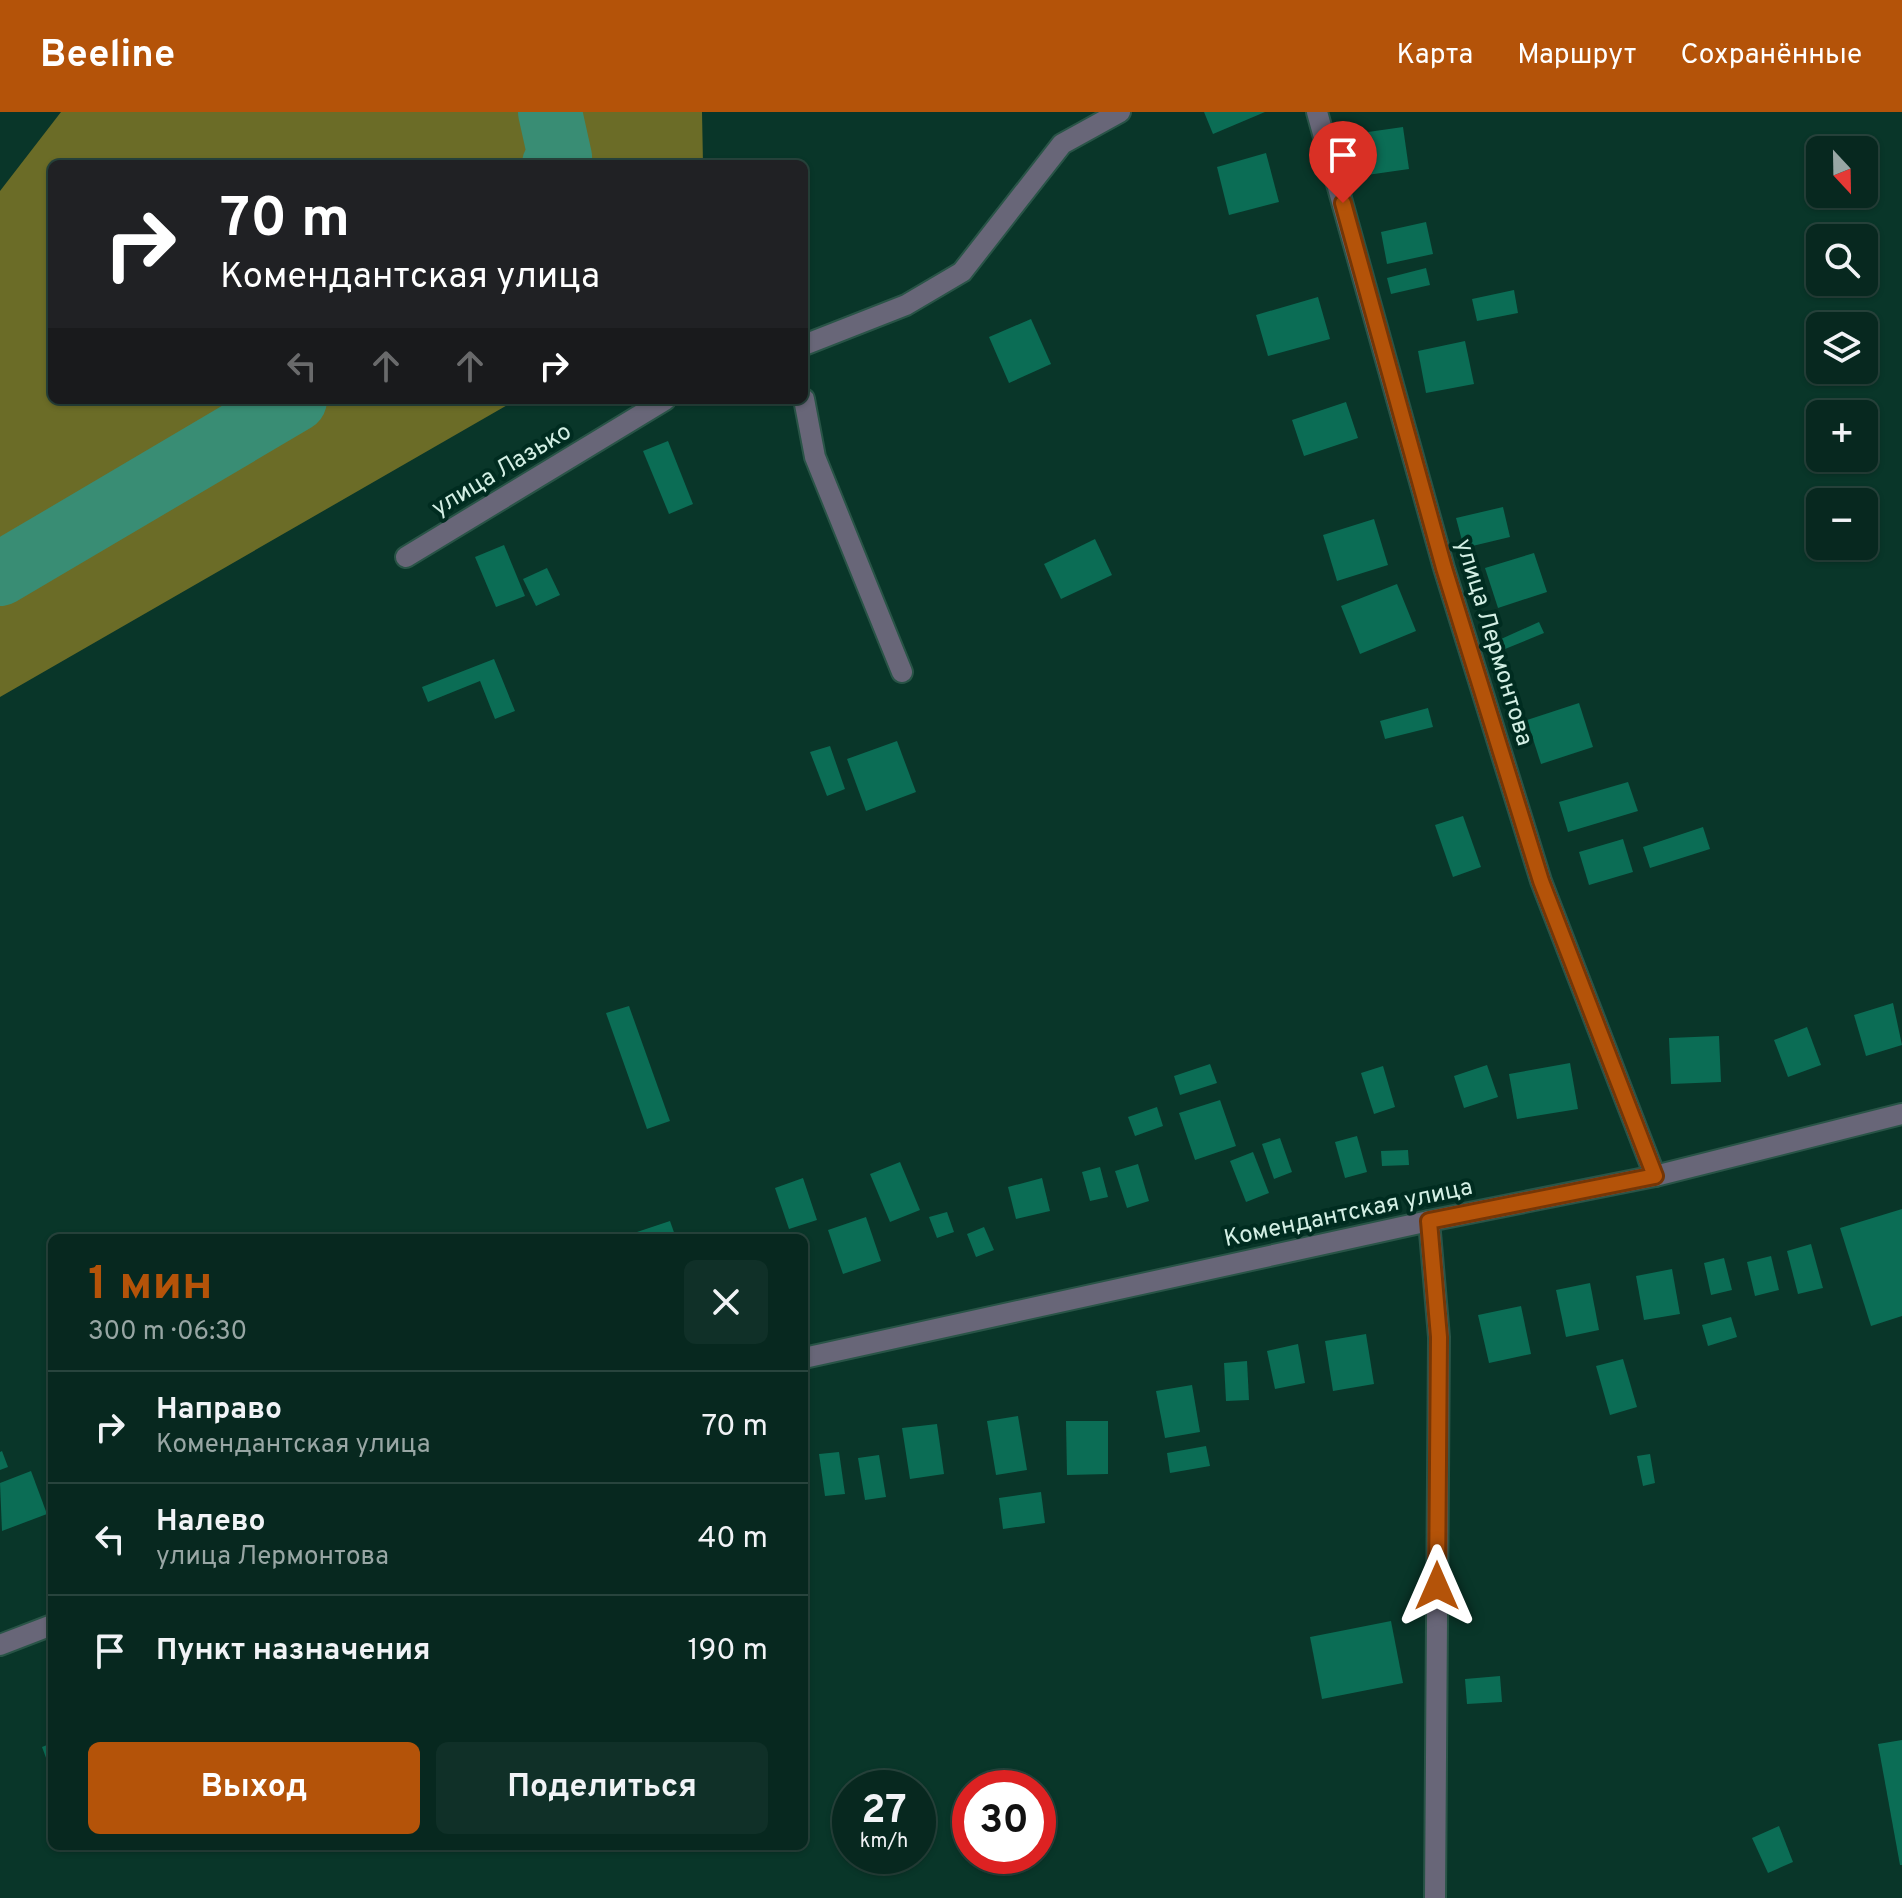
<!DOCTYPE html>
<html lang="ru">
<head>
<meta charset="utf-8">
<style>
  :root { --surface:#07281f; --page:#103028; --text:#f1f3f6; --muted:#98a6a4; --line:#28443d; --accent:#b45309 }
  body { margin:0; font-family:Overpass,sans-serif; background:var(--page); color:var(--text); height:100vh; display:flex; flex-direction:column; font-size:30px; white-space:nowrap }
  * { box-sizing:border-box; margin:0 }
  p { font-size:26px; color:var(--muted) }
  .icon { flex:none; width:44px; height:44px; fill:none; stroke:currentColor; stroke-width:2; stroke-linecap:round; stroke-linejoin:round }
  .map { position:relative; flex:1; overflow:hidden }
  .side { position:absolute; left:48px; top:1122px; width:760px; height:616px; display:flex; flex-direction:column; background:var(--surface); border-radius:12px; box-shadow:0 2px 6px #0004,0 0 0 2px var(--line) }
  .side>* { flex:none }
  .guide { position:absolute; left:48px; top:48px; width:760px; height:244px; border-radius:12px; box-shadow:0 2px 6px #0004,0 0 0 2px var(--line); background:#202124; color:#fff; overflow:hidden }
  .needle { width:52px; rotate:158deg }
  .tools { position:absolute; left:1806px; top:24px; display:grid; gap:16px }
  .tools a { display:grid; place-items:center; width:72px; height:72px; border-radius:12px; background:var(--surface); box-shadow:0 2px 6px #0004,0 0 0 2px var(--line); font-size:40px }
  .speed { position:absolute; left:832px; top:1658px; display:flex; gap:16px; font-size:40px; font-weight:700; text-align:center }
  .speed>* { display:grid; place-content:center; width:104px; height:104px; border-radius:50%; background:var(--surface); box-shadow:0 2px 6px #0004,0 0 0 2px var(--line); line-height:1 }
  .speed small { font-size:20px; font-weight:400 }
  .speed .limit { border:12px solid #d22; background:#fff; color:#111 }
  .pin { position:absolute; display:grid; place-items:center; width:68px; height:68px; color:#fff; margin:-82px -34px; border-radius:50% 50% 50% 0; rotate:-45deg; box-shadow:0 0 8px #0007 }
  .pin .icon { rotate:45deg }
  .me { position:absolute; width:88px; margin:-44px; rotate:0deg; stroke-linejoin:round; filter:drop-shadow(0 0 6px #0008) }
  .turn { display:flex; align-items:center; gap:28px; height:168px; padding:0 40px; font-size:36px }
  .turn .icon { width:104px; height:104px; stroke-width:2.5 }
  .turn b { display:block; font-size:56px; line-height:68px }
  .lanes { display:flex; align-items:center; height:76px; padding:0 40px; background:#0003; justify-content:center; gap:40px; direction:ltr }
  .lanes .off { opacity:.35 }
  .round { display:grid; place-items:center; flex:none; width:84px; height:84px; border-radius:12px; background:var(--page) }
  .summary { display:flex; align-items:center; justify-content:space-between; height:136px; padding:0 40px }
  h1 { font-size:48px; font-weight:700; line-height:60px; color:var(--accent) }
  .action { display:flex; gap:16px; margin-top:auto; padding:16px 40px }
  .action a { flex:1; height:92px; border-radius:12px; background:var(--accent); color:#fff; font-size:32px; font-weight:700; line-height:92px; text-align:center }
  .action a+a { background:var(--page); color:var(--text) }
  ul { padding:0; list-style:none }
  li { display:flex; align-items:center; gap:24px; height:112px; padding:0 40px; border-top:2px solid var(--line) }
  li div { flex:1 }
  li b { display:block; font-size:30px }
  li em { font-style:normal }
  header { display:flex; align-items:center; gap:48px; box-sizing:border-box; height:112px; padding:0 40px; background:var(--accent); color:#fff }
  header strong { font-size:38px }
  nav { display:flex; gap:44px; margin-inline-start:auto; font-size:28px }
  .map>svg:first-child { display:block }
  .forest { fill:#6b6c27 }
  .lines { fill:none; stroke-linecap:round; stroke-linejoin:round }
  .river { stroke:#398d74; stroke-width:64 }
  .building { fill:#0b6d55 }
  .minor-casing { stroke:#295447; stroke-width:24 }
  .minor { stroke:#686678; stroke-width:20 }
  .route-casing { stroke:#753606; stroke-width:20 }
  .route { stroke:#b45309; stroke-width:14 }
  .labels { text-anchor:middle; stroke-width:8; stroke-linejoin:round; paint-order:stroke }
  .street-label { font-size:24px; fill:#d3efe4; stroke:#002c20 }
</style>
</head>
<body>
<header>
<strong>Beeline</strong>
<nav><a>Карта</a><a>Маршрут</a><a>Сохранённые</a></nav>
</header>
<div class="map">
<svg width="1902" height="1786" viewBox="0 0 1902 1786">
  <rect width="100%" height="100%" fill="#093629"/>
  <!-- forest -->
  <polygon class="forest" points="61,0 702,0 703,52 52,52 52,288 516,288 0,585 0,79"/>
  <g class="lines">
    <!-- river -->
    <g class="river">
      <polyline points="550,0 560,45 554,52"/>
      <polyline points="0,462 295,288"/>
    </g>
  </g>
  <!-- building -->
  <g class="building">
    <polygon points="1204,0 1265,0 1213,22"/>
    <polygon points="1403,15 1409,57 1367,63 1361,21"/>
    <polygon points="1266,41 1279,90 1229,103 1217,55"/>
    <polygon points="1426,110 1433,142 1387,152 1381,120"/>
    <polygon points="1426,156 1430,173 1391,182 1387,166"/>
    <polygon points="1514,178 1518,201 1477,209 1472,187"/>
    <polygon points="1318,185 1330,227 1268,244 1256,203"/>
    <polygon points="1031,207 1051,252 1009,271 989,225"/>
    <polygon points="1465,229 1474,272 1426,281 1418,239"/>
    <polygon points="1346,290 1358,326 1304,344 1292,308"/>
    <polygon points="668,329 693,392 669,402 643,339"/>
    <polygon points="1503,395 1510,425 1464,436 1456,406"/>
    <polygon points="1374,407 1388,453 1337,469 1323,423"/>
    <polygon points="1095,427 1112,463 1061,487 1044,452"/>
    <polygon points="504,433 525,484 496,495 475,445"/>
    <polygon points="1534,441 1547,480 1498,496 1485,456"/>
    <polygon points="547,456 560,483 536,494 523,467"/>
    <polygon points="1397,472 1416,519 1360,542 1341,494"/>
    <polygon points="1539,510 1544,521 1505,537 1501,527"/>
    <polygon points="494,547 515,599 495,607 480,569 428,590 422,575"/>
    <polygon points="1579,591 1593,635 1541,652 1527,608"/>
    <polygon points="1428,596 1433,615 1385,627 1380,609"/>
    <polygon points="897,629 916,680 866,699 847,647"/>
    <polygon points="830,634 845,677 827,684 810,640"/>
    <polygon points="1628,670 1638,699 1568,720 1559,690"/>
    <polygon points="1463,704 1481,755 1453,765 1435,713"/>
    <polygon points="1703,715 1710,737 1650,756 1643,735"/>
    <polygon points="1623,727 1633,760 1589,773 1579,740"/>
    <polygon points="1893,891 1902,933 1866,944 1854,903"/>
    <polygon points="629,894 670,1009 647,1017 606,901"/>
    <polygon points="1807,915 1821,953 1788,965 1774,928"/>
    <polygon points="1719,924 1721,970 1671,972 1669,926"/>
    <polygon points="1570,951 1578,997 1517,1007 1509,962"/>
    <polygon points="1210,952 1217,971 1180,983 1174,964"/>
    <polygon points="1487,953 1498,985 1464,996 1454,964"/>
    <polygon points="1383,954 1395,995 1374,1002 1361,961"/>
    <polygon points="1220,988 1236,1034 1195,1048 1179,1001"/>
    <polygon points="1157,995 1163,1014 1135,1024 1128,1005"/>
    <polygon points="1357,1024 1367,1060 1345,1066 1335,1030"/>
    <polygon points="1280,1026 1292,1060 1274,1067 1262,1032"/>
    <polygon points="1408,1038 1409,1053 1382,1054 1381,1039"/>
    <polygon points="1253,1040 1269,1081 1246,1090 1230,1049"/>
    <polygon points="900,1050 920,1098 890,1110 870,1062"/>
    <polygon points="1138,1052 1149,1089 1127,1096 1115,1059"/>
    <polygon points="1100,1055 1108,1085 1090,1089 1082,1060"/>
    <polygon points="803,1066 817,1108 789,1117 775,1076"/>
    <polygon points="1042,1066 1050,1099 1016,1107 1008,1075"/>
    <polygon points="1902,1097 1902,1204 1871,1214 1840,1116"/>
    <polygon points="947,1100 954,1120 937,1126 929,1105"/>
    <polygon points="866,1105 881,1149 843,1162 828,1118"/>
    <polygon points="670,1109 676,1126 632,1126 631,1122"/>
    <polygon points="984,1115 994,1138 976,1145 967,1122"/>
    <polygon points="1811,1132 1823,1176 1798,1182 1787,1139"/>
    <polygon points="1771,1144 1779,1178 1755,1184 1747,1150"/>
    <polygon points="1724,1146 1732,1178 1711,1183 1704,1151"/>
    <polygon points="1672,1157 1680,1202 1644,1208 1636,1164"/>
    <polygon points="1590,1171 1599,1218 1566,1225 1556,1178"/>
    <polygon points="1521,1194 1531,1242 1489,1251 1478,1203"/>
    <polygon points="1731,1205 1737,1225 1708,1234 1702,1213"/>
    <polygon points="1366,1222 1374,1272 1333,1279 1325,1229"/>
    <polygon points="1298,1232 1305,1271 1275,1277 1267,1239"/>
    <polygon points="1623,1247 1637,1295 1610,1303 1596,1254"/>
    <polygon points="1247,1249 1249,1288 1226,1289 1224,1251"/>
    <polygon points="1192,1273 1200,1320 1165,1326 1156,1279"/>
    <polygon points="1018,1304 1027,1358 996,1363 987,1309"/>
    <polygon points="1066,1309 1108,1309 1108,1362 1067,1363"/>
    <polygon points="937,1312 944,1362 910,1367 902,1316"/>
    <polygon points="1206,1334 1210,1354 1170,1361 1167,1341"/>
    <polygon points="2,1339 8,1355 0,1358 0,1340"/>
    <polygon points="839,1340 845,1382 825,1384 819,1342"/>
    <polygon points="1650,1342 1655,1371 1643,1374 1637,1344"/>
    <polygon points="879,1343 886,1385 865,1388 858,1346"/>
    <polygon points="31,1359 47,1402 2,1419 0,1371"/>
    <polygon points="1041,1380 1045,1411 1003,1417 999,1386"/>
    <polygon points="1391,1509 1403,1571 1322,1587 1310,1525"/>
    <polygon points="1500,1564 1502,1590 1467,1592 1465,1567"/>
    <polygon points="1902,1628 1902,1753 1900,1753 1878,1632"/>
    <polygon points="52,1631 52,1662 42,1635"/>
    <polygon points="1779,1714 1793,1750 1768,1761 1752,1726"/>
  </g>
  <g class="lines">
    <defs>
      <g id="minor">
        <polyline points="1317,0 1444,456 1541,769 1655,1064"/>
        <polyline points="804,233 906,193 962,160 1062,32 1120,0"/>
        <polyline points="804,287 815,345 902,560"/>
        <polyline points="406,445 665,288"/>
        <polyline points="1429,1109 1439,1225 1435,1786"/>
        <polyline points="804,1246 1429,1109 1655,1064 1902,1002"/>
        <polyline points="0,1533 52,1513"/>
      </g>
    </defs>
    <!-- minor casing -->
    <use href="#minor" class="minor-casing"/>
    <!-- minor -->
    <use href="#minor" class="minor"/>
  </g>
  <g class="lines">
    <defs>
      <polyline id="route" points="1343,91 1444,456 1541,769 1655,1064 1429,1109 1439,1225 1437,1474"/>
    </defs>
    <!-- route casing -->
    <use href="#route" class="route-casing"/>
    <!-- route -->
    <use href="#route" class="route"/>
  </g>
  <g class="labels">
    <!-- street labels -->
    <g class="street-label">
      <text transform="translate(501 357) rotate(-31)" y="8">улица Лазько</text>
      <text transform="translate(1495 530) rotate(73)" y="8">улица Лермонтова</text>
      <text transform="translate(1348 1100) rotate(-12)" y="8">Комендантская улица</text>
    </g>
  </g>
</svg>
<div class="tools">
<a><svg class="needle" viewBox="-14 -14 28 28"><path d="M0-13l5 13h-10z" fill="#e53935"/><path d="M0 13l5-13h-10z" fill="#98a6a4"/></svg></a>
<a><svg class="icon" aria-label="search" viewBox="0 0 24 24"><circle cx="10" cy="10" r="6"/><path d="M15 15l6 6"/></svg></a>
<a><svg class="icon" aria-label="layers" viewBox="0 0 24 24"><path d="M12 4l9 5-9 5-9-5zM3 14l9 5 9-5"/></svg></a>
<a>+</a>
<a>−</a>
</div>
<div class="speed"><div>27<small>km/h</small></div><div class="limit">30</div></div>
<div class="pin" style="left:1343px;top:91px;background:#d93025"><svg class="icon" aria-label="arrive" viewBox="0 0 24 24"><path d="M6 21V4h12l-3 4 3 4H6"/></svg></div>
<svg class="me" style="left:1437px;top:1474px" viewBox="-20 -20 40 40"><path d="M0-17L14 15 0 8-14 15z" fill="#b45309" stroke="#fff" stroke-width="4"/></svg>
<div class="guide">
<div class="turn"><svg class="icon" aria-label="right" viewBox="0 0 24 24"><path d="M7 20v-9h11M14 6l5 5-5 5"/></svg><div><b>70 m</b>Комендантская улица</div></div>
<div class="lanes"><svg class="icon off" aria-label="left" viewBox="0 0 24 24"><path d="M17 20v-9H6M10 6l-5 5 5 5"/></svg><svg class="icon off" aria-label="ahead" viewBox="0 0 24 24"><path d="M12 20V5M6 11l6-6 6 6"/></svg><svg class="icon off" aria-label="ahead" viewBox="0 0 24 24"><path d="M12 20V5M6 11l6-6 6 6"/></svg><svg class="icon" aria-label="right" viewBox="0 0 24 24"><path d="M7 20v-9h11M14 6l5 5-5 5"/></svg></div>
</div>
<section class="side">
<div class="summary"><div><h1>1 мин</h1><p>300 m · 06:30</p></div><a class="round"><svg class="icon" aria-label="close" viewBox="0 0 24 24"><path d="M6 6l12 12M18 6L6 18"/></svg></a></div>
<ul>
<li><svg class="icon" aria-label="right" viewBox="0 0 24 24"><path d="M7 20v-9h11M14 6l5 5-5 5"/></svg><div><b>Направо</b><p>Комендантская улица</p></div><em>70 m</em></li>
<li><svg class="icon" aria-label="left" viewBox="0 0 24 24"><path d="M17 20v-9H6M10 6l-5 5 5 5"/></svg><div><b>Налево</b><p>улица Лермонтова</p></div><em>40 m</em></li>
<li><svg class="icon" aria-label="arrive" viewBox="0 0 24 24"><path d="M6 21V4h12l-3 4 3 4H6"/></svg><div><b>Пункт назначения</b></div><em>190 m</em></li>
</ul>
<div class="action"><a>Выход</a><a>Поделиться</a></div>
</section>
</div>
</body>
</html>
